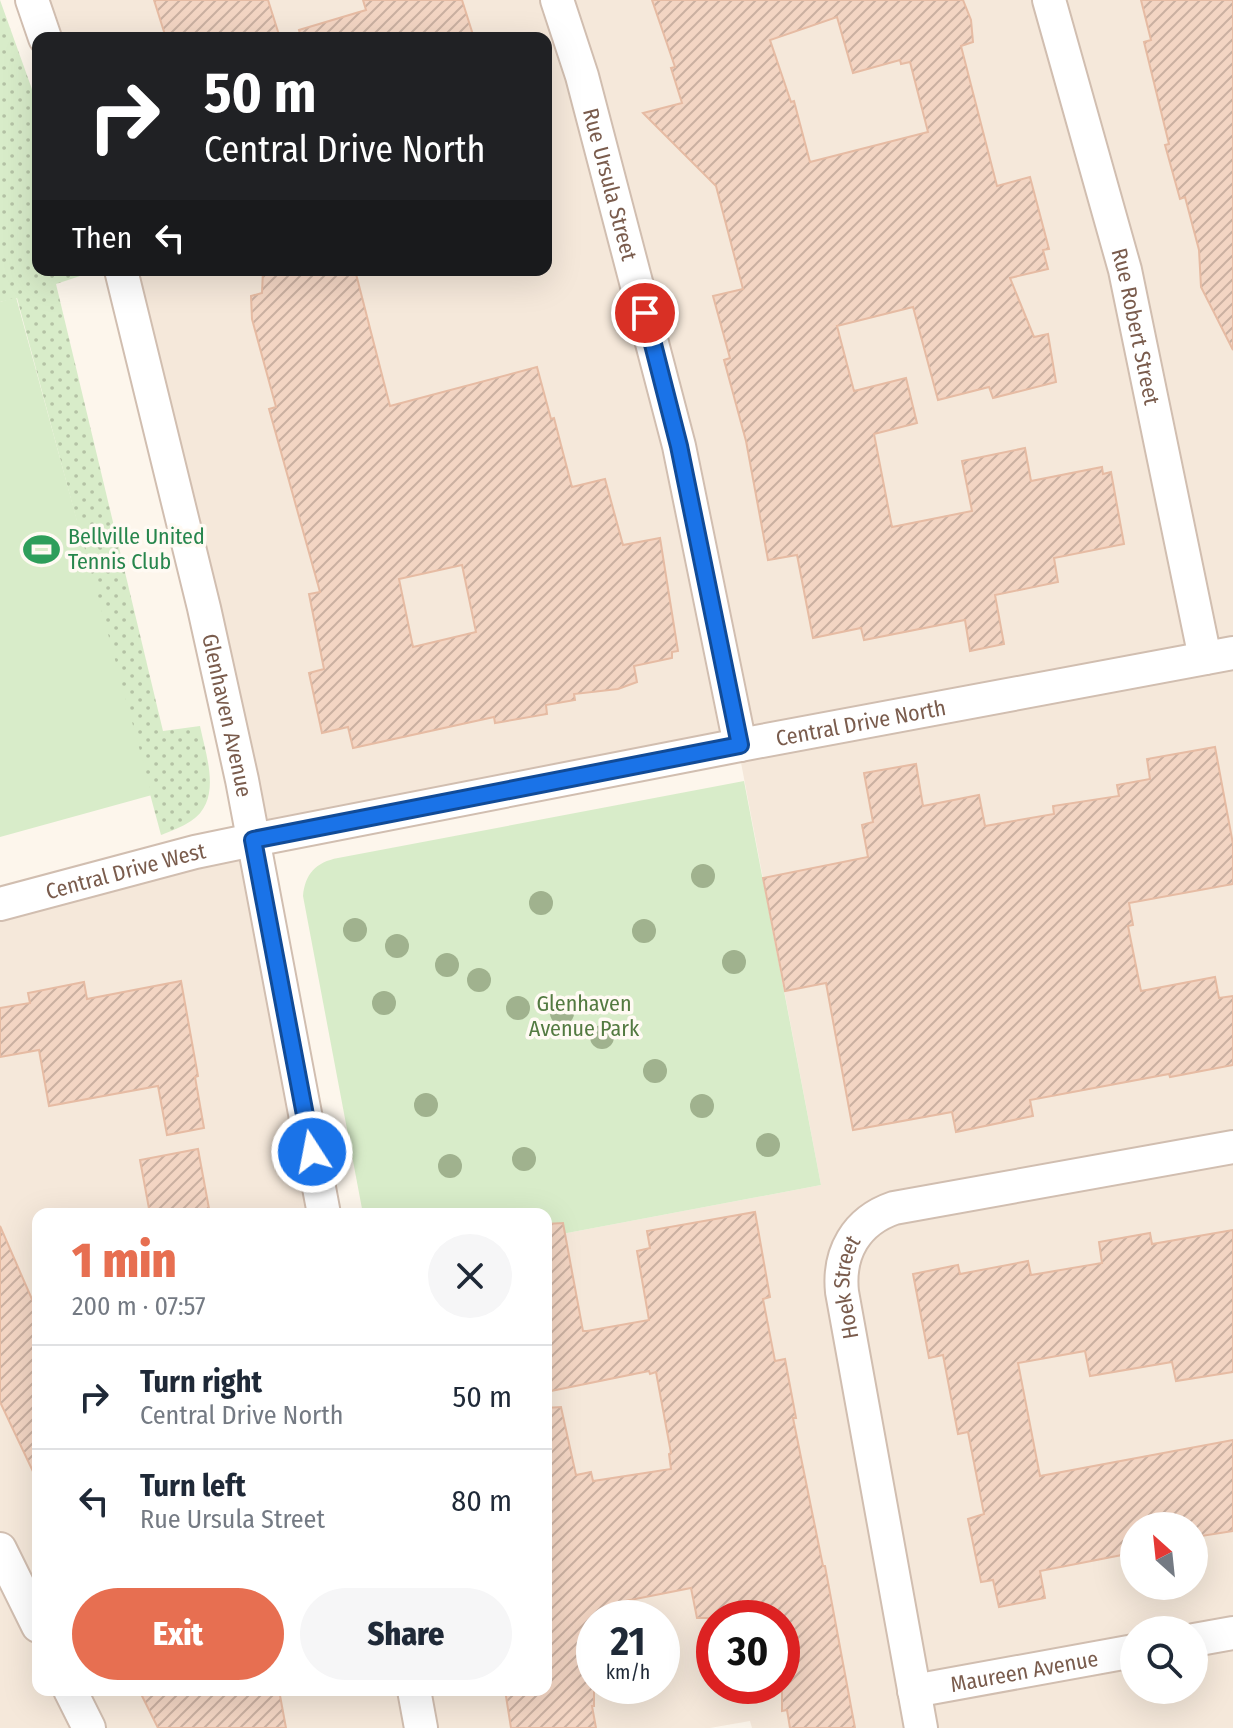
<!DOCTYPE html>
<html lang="en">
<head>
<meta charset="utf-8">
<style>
  :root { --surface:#fff; --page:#f6f6f7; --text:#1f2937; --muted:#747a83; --line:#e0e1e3; --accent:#e76f51 }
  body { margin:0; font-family:"Fira Sans Condensed",sans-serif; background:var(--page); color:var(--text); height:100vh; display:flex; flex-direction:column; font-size:30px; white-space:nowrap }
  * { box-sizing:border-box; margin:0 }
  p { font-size:26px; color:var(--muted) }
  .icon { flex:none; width:44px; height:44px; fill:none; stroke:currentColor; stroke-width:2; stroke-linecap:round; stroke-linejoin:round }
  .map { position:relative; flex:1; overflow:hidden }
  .details { position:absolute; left:32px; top:1208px; width:520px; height:488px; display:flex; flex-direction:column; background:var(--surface); border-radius:16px; box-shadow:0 8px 32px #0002 }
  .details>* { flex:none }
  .top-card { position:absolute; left:32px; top:32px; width:520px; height:244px; border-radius:16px; box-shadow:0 8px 32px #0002; background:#202124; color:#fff; overflow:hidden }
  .needle { width:52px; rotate:333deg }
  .fabs { position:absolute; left:1120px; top:1512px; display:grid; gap:16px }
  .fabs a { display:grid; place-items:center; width:88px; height:88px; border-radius:50%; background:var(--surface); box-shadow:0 8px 32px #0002; font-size:40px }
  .speed { position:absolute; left:576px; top:1600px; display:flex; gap:16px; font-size:40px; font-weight:700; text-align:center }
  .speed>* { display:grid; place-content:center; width:104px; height:104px; border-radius:50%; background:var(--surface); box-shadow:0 8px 32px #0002; line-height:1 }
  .speed small { font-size:20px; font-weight:400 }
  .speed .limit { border:12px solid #d22; background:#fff; color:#111 }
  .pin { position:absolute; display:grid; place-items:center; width:68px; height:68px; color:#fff; margin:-34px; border:4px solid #fff; border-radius:50%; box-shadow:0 2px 8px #0007 }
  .me { position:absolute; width:88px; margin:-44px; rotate:349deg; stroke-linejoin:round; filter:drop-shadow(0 0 6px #0008) }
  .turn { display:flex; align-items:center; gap:28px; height:168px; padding:0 40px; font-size:36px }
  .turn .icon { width:104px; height:104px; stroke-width:2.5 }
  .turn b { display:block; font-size:56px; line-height:68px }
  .then { display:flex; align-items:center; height:76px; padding:0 40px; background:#0003; gap:16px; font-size:30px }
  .round { display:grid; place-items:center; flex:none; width:84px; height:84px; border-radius:42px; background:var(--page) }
  .overview { display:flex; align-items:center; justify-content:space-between; height:136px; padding:0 40px }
  h1 { font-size:48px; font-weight:800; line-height:60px; color:var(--accent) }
  .action { display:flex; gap:16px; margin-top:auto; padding:16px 40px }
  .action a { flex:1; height:92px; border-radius:48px; background:var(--accent); color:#fff; font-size:32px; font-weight:800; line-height:92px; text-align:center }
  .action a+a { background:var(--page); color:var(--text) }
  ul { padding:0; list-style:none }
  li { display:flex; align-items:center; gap:24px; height:104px; padding:0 40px; border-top:2px solid var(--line) }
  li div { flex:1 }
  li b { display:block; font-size:30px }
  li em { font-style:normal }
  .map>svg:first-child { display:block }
  .residential { fill:#f5e8da; fill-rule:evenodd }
  .grass { fill:url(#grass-dots) }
  .park { fill:#d8ecc9 }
  .building { fill:url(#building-hatch); stroke:#e6bba3; stroke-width:2; fill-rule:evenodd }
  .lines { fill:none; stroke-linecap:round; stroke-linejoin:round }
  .street-casing { stroke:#d1beb0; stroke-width:36 }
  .street { stroke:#fff; stroke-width:32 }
  .tree { fill:#a0b28e }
  .route-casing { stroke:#114b97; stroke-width:20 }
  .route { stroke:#1a73e8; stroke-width:14 }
  .labels { text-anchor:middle; stroke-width:7; stroke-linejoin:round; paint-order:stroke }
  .street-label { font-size:22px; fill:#7a5c4d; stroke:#fffaf3 }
  .leisure-label { font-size:22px; fill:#27864d; stroke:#fffaf3; text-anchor:start }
  .park-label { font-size:22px; fill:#537a41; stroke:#fffaf3 }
</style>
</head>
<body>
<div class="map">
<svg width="1233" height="1728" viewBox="0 0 1233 1728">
  <defs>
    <pattern id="grass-dots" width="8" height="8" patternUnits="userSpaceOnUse" patternTransform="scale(2)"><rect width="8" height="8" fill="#d8ecc9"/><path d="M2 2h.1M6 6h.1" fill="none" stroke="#b4c2a5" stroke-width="1.8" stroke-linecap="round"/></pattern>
    <pattern id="building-hatch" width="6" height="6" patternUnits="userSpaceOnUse" patternTransform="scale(2)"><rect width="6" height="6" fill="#f3d5c3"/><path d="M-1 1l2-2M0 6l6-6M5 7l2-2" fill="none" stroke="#cab0a1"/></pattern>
  </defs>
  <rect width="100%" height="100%" fill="#fdf6ec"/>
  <!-- residential -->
  <path class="residential" d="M 30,0 L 1233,0 L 1233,1728 L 752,1728 L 750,1721 L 710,1728 L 0,1728 L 0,907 L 250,844 L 117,270 L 546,270 L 546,38 L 42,38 ZM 739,752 L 821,1185 L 546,1237 L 546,1690 L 38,1690 L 38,1214 L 321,1214 L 251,844 ZM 1134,1526 L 1194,1526 L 1194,1586 L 1134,1586 ZM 594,1618 L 662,1618 L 662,1686 L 594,1686 ZM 714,1618 L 782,1618 L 782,1686 L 714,1686 ZM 1134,1630 L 1194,1630 L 1194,1690 L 1134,1690 Z"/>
  <!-- grass -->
  <path class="grass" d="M 0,0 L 38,106 L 38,270 L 92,272 L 56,284 L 163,731 L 200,726 C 206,756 223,800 191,821 C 182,827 171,831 161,835 L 17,298 L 0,302 Z"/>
  <!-- park -->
  <g class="park">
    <polygon points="16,297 152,795 0,837 0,302"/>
    <path d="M 744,781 L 821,1185 L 546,1237 L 546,1214 L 363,1214 L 303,896 C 305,874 316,862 338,858 Z"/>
  </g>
  <!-- building -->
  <g class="building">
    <polygon points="154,0 268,0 280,38 166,38"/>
    <polygon points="363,0 462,0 474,38 301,38 299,30 366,10"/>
    <path d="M 652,0 L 963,0 L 971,20 L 973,42 L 961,46 L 997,186 L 1030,177 L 1049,249 L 1043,250 L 1048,269 L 1010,278 L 1034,337 L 1048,334 L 1056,382 L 993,398 L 989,387 L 938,400 L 913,307 L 837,326 L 854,391 L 906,378 L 917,423 L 874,434 L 892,527 L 972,511 L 962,461 L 1025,448 L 1031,481 L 1102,467 L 1103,474 L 1111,472 L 1124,544 L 1054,558 L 1058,582 L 995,595 L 1004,644 L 970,651 L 965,620 L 864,640 L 861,628 L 813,638 L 797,555 L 768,560 L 746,441 L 724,360 L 730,358 L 713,296 L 743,289 L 716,186 L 643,113 L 682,103 L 671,68 L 675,67 ZM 837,17 L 853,73 L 900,60 L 901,64 L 910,62 L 928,132 L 810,162 L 794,101 L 791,102 L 770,40 Z"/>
    <polygon points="1141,0 1233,0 1233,350 1201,287 1199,250 1185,197 1180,199 1165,145 1169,144 1144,42 1151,40"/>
    <path d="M 263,270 L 355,270 L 390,406 L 537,367 L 551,419 L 554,418 L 572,487 L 605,479 L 623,545 L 660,538 L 678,651 L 672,652 L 672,658 L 634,666 L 637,682 L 618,689 L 574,694 L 575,700 L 546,705 L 547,714 L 495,723 L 494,717 L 353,748 L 348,727 L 322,733 L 309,673 L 324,669 L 309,594 L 320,592 L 269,409 L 276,407 L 252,319 L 251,296 L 262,293 ZM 462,565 L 476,632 L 413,647 L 399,579 Z"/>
    <polygon points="1215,747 1233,844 1233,884 1129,903 1133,925 1128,926 1141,991 1215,977 1219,998 1233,996 1233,1065 1170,1077 1169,1074 1030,1100 1033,1116 956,1132 952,1112 853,1130 826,983 785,991 763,878 868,857 862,825 873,822 864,773 916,764 923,806 979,795 985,826 1054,814 1053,806 1119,796 1117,785 1150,779 1147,759"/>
    <polygon points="181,981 198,1076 195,1077 204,1128 167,1135 158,1086 49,1106 39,1050 0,1057 0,1008 30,1003 28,993 84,982 87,999"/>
    <polygon points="198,1149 210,1214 150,1214 140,1160"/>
    <polygon points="755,1212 770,1297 763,1299 775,1361 785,1359 796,1418 793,1418 823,1566 825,1566 855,1728 790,1728 787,1710 782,1711 782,1618 697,1618 691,1588 620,1602 623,1618 594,1618 594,1706 592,1706 596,1728 511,1728 505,1690 546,1690 546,1408 561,1407 576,1475 591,1472 593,1481 671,1469 669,1454 671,1453 656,1372 650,1374 649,1371 546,1392 546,1224 563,1223 583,1331 587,1331 649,1320 637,1251 650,1248 647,1231"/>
    <polygon points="0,1226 38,1313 38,1482 0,1402"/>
    <polygon points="1233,1230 1233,1372 1176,1381 1172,1362 1090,1376 1085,1351 1018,1363 1040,1476 1233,1440 1233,1531 1201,1536 1205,1558 1194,1561 1194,1526 1134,1526 1134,1572 1125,1574 1122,1555 1040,1571 1045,1598 999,1607 993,1580 981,1582 968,1519 984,1514 968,1432 958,1434 943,1355 929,1358 913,1274 958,1265 960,1274 1028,1261 1031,1275 1102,1263 1099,1242 1150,1233 1152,1244"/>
    <polygon points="139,1690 279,1690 286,1728 158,1728"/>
  </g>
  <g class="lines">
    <defs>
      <g id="street">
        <polyline points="32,0 45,38"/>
        <path id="s1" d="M 557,0 L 582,76 L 679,446 L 740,745"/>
        <path id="s2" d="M 1049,0 L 1125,270 L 1205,658"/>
        <path id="s3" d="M 121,270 L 204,608 L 242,780 L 324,1214"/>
        <path id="s4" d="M 0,904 L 195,852 L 253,840 L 740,745 L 1233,653"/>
        <polyline points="0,1549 38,1626"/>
        <polyline points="1194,1640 1233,1633"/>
        <polyline points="70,1690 89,1728"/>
        <polyline points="414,1690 421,1728"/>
        <path id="s5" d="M 914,1691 L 1134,1651"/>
        <path id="s6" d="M 921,1728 L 842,1292 C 838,1253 856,1221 894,1208 L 1233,1147"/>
      </g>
    </defs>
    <!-- street casing -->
    <use href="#street" class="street-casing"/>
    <!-- street -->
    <use href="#street" class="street"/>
  </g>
  <!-- trees -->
  <g class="tree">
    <circle cx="703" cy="876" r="12"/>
    <circle cx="541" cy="903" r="12"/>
    <circle cx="355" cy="930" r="12"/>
    <circle cx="644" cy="931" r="12"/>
    <circle cx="397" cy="946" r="12"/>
    <circle cx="734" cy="962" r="12"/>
    <circle cx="447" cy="965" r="12"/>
    <circle cx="479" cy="980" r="12"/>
    <circle cx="384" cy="1003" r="12"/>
    <circle cx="518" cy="1008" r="12"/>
    <circle cx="562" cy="1013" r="12"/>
    <circle cx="602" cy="1037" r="12"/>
    <circle cx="655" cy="1071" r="12"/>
    <circle cx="426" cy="1105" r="12"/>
    <circle cx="702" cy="1106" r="12"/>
    <circle cx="768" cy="1145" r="12"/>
    <circle cx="524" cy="1159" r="12"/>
    <circle cx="450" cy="1166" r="12"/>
  </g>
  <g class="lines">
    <defs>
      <polyline id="route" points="312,1152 253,840 740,745 679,446 645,313"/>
    </defs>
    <!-- route casing -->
    <use href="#route" class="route-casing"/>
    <!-- route -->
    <use href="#route" class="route"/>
  </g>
  <!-- icons -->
  <defs>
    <symbol id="stadium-bare" viewBox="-9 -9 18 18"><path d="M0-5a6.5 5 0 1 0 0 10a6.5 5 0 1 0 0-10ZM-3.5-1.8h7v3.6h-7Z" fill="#2e9e5b" stroke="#fffaf3" stroke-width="2.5" paint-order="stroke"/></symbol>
  </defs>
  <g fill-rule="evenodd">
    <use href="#stadium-bare" x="16" y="524" width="51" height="51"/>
  </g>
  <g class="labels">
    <!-- street labels -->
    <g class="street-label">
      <text dy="8" stroke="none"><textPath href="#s1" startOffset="192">Rue Ursula Street</textPath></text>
      <text dy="8" stroke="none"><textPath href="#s2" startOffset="338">Rue Robert Street</textPath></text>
      <text dy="8" stroke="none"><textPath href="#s3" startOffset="458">Glenhaven Avenue</textPath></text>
      <text dy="8" stroke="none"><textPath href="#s4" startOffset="880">Central Drive North</textPath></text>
      <text dy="8" stroke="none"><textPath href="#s4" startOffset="130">Central Drive West</textPath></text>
      <text dy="8" stroke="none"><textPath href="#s6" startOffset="448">Hoek Street</textPath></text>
      <text dy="8" stroke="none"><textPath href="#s5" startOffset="112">Maureen Avenue</textPath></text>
    </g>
    <!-- leisure labels -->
    <g class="leisure-label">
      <text x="68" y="544">Bellville United<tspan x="68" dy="25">Tennis Club</tspan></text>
    </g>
    <!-- park labels -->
    <g class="park-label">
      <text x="584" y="1011">Glenhaven<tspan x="584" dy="25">Avenue Park</tspan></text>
    </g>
  </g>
</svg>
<div class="fabs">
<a><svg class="needle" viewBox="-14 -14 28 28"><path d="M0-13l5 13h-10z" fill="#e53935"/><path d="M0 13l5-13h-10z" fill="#747a83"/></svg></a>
<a><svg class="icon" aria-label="search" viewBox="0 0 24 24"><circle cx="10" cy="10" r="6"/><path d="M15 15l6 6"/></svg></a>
</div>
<div class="speed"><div>21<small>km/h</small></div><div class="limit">30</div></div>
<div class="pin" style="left:645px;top:313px;background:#d93025"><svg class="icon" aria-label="arrive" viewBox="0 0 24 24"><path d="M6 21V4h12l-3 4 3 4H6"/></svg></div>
<svg class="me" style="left:312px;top:1152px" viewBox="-20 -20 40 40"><circle r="17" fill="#1a73e8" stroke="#fff" stroke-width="3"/><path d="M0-11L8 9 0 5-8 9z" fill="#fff"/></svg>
<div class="top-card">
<div class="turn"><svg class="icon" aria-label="right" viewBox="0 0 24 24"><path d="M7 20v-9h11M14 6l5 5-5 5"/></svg><div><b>50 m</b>Central Drive North</div></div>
<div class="then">Then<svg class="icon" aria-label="left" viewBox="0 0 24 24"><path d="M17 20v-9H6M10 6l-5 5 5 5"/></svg></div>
</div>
<section class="details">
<div class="overview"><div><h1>1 min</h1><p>200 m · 07:57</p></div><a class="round"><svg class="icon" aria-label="close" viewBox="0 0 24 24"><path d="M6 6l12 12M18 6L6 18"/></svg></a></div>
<ul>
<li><svg class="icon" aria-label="right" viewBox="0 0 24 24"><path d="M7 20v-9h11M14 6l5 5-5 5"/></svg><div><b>Turn right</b><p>Central Drive North</p></div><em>50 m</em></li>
<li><svg class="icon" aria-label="left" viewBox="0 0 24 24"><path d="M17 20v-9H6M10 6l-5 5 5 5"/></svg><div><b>Turn left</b><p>Rue Ursula Street</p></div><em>80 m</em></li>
</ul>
<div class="action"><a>Exit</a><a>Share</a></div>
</section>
</div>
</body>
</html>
